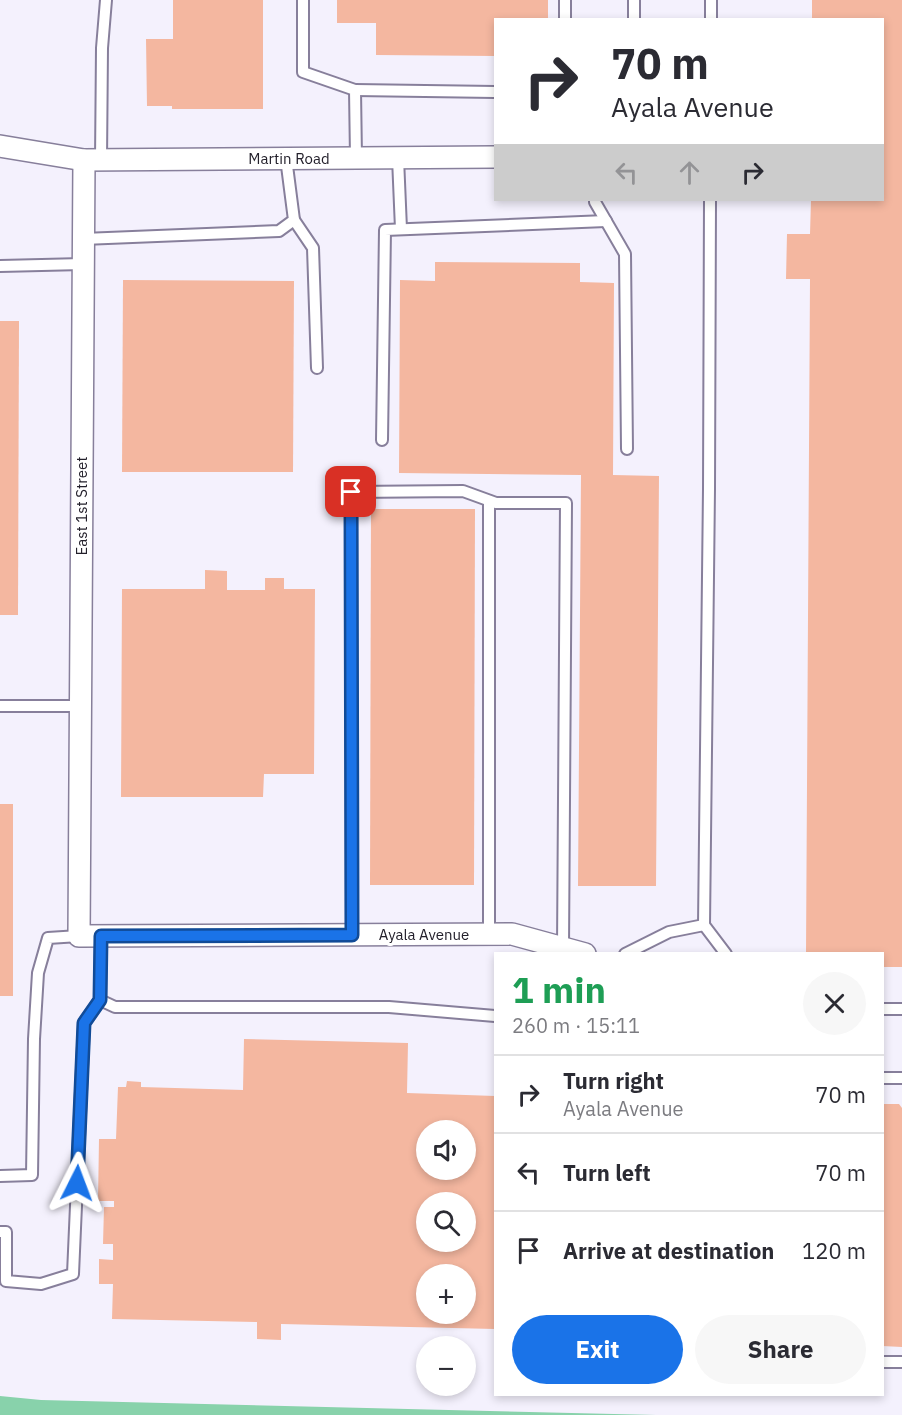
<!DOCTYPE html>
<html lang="en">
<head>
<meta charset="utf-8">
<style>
  :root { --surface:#fff; --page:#f7f7f7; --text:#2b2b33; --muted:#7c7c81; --line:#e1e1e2; --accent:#1a73e8 }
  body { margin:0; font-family:"IBM Plex Sans",sans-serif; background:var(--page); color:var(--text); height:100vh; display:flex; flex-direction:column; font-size:22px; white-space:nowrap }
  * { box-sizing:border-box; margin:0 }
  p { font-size:20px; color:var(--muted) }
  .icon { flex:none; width:33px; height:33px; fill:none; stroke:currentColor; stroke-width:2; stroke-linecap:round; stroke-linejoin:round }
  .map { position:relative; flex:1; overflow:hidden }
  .sheet { position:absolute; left:494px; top:952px; width:390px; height:444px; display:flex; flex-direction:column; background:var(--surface); border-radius:0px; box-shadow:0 3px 9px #0003 }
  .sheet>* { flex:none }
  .top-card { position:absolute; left:494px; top:18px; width:390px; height:183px; border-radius:0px; box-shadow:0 3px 9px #0003; background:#fff; color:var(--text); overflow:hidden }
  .tools { position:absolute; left:416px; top:1120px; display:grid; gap:12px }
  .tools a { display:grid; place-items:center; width:60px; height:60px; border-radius:50%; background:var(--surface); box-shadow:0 3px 9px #0003; font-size:30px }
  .pin { position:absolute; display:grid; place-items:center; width:51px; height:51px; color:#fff; margin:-26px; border-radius:12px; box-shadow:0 3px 9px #0006 }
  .me { position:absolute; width:66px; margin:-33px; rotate:3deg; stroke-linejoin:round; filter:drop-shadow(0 0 4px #0008) }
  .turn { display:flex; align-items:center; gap:21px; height:126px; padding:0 18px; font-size:27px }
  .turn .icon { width:78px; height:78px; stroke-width:2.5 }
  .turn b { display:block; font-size:42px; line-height:51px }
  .lanes { display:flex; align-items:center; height:57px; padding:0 18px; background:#0003; justify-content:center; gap:30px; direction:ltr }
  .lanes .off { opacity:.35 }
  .round { display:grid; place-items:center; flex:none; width:63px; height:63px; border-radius:32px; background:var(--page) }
  .overview { display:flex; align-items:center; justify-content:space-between; height:102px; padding:0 18px }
  h1 { font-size:36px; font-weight:700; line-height:45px; color:#1e9e55 }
  .button { display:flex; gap:12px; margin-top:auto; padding:12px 18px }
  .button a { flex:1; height:69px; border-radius:36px; background:var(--accent); color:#fff; font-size:24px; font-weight:700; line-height:69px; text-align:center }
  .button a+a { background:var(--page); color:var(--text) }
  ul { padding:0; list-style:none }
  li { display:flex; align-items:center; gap:18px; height:78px; padding:0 18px; border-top:2px solid var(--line) }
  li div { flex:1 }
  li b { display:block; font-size:22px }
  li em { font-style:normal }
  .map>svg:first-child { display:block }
  .green { fill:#88d2ab }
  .building { fill:#f4b7a0; fill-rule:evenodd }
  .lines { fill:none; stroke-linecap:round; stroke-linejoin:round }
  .lane-casing { stroke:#877f9b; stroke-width:14 }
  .street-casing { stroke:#877f9b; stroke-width:24 }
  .lane { stroke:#fff; stroke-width:10 }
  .street { stroke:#fff; stroke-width:21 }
  .route-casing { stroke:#114b97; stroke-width:15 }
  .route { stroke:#1a73e8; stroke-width:10 }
  .labels { text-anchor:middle; stroke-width:6; stroke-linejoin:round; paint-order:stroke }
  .street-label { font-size:15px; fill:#23202b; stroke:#fff }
</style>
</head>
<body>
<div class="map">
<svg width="902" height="1415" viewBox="0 0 902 1415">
  <rect width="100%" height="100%" fill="#f4f1fd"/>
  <!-- green -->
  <polygon class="green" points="0,1396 41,1400 656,1415 0,1415"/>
  <!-- building -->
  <g class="building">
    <polygon points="173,0 263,0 263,109 172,109 172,106 147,106 146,39 173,39"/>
    <polygon points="337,0 548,0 548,20 495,20 495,56 376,55 376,23 337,23"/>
    <polygon points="812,0 902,0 902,967 882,967 882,954 806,954 810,279 786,279 787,234 810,234 811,200 882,200 882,20 812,20"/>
    <polygon points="435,262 580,263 580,282 614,283 613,475 659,476 656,886 578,886 581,475 399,473 400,280 435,281"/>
    <polygon points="123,280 294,281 293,472 122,472"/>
    <polygon points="0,321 19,321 18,615 0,615"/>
    <polygon points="371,509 475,509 474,885 370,885"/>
    <polygon points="205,570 227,571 227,590 265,590 265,578 284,578 284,589 315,589 314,774 264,774 263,797 121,797 122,589 205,589"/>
    <rect x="0" y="804" width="13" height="192"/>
    <path d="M 244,1039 L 408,1043 L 407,1093 L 495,1096 L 495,1329 L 281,1324 L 281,1340 L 257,1339 L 257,1322 L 112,1319 L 113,1284 L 99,1284 L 99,1259 L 113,1260 L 113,1244 L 103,1244 L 104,1207 L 114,1207 L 114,1201 L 98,1201 L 99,1139 L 116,1139 L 118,1087 L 126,1087 L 127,1081 L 141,1082 L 141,1087 L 243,1090 ZM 426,1131 L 465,1131 L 465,1170 L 426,1170 ZM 426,1203 L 465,1203 L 465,1242 L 426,1242 ZM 426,1275 L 465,1275 L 465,1314 L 426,1314 Z"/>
    <polygon points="882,1104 899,1104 902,1108 902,1347 882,1346"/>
  </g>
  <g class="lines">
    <defs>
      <g id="lane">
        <polyline points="303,0 303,72 355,90 356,158"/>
        <polyline points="565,0 565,20"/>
        <polyline points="634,20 634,0"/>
        <polyline points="711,20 711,0"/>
        <polyline points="355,90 495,92"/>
        <polyline points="398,158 401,229"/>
        <polyline points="101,160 102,48 106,0"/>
        <polyline points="595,200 595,202 625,254 627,449"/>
        <polyline points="710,200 709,489 704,925 726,954"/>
        <polyline points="294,220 313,248 317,368"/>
        <polyline points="83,239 279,231 294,220 286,158"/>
        <polyline points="0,266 83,264"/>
        <polyline points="382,440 385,230 606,221"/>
        <polyline points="489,501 489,934"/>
        <polyline points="0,706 81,706"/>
        <polyline points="352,935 351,492 463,491 496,503 566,503 563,948"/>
        <polyline points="101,936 100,1000 115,1007 389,1007 495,1016"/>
        <polyline points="625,954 669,932 704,925"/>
        <polyline points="882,1009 902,1009"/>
        <polyline points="882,1078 902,1078"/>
        <polyline points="0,1176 32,1175 34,1039 38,973 48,938 79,936"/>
        <polyline points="0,1232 6,1232 6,1281 41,1284 73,1274 84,1023 100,1000"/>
        <polyline points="882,1362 902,1362"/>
      </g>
      <g id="street">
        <polyline points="0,146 84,160 495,157"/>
        <polyline points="84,160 79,936 512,934 585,954"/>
      </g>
    </defs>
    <!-- lane casing -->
    <use href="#lane" class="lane-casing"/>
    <!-- street casing -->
    <use href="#street" class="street-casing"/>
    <!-- lane -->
    <use href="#lane" class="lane"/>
    <!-- street -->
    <use href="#street" class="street"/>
  </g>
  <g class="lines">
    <defs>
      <polyline id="route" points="77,1183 84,1023 100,1000 101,936 352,935 351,492"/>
    </defs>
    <!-- route casing -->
    <use href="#route" class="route-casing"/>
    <!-- route -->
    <use href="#route" class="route"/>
  </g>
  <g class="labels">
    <!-- street labels -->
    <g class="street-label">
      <text x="289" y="164">Martin Road</text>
      <text transform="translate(82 506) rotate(-90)" y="5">East 1st Street</text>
      <text x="424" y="940">Ayala Avenue</text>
    </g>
  </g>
</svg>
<div class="tools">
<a><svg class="icon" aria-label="sound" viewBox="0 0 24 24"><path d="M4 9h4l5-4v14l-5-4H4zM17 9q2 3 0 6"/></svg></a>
<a><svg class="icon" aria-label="search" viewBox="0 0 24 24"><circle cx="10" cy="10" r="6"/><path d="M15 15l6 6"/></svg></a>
<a>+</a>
<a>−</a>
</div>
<div class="pin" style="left:351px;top:492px;background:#d93025"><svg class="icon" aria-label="arrive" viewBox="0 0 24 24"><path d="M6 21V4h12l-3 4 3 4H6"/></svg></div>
<svg class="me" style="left:77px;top:1183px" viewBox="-20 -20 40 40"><path d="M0-17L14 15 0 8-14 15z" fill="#1a73e8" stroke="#fff" stroke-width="4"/></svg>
<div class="top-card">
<div class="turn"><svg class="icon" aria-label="right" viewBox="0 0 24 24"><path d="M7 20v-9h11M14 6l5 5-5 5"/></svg><div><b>70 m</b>Ayala Avenue</div></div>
<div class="lanes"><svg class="icon off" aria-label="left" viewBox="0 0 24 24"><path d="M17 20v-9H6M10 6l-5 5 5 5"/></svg><svg class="icon off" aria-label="ahead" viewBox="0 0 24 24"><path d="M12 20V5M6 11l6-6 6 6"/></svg><svg class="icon" aria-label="right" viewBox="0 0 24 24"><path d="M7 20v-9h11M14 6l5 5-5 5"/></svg></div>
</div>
<section class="sheet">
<div class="overview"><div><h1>1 min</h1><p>260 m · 15:11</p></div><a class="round"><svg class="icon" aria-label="close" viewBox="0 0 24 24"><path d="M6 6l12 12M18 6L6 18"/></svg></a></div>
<ul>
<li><svg class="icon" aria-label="right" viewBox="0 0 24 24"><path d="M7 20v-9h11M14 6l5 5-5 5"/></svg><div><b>Turn right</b><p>Ayala Avenue</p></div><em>70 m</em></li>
<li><svg class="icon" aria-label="left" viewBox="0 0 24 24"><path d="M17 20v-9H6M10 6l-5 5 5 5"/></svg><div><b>Turn left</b></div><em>70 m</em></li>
<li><svg class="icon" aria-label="arrive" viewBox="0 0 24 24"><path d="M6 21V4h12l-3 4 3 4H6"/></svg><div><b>Arrive at destination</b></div><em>120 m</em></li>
</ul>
<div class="button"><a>Exit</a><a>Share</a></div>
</section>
</div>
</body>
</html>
